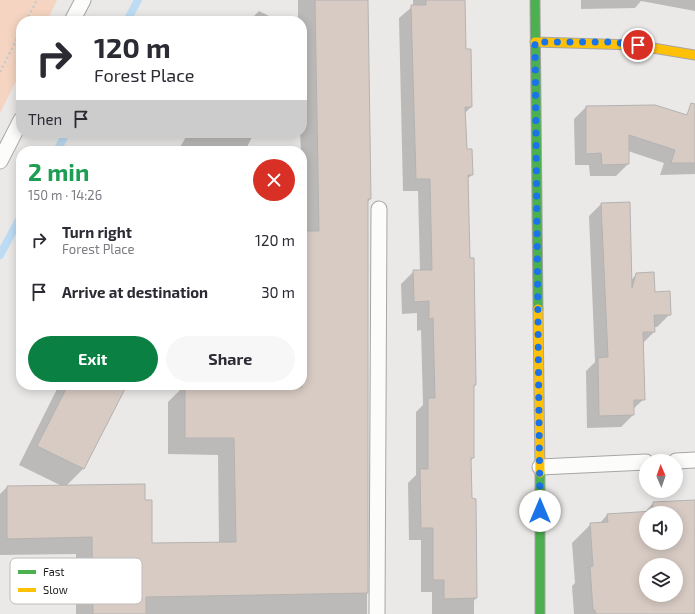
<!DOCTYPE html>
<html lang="en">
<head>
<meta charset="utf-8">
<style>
  :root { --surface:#fff; --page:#f7f7f7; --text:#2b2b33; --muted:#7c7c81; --accent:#0b8043 }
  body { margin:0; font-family:"Exo 2",sans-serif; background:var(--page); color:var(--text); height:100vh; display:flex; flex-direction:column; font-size:15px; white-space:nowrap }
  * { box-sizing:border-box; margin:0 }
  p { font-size:13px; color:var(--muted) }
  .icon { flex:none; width:22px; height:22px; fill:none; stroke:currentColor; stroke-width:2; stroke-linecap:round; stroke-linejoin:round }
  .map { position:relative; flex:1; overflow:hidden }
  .panel { position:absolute; left:16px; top:146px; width:291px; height:244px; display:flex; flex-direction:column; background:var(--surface); border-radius:16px; box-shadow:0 2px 10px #0003 }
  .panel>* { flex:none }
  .hud { position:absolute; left:16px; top:16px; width:291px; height:122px; border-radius:16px; box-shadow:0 2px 10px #0003; background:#fff; color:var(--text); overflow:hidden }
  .needle { width:26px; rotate:358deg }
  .controls { position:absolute; left:639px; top:454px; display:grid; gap:8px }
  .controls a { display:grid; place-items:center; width:44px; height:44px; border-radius:50%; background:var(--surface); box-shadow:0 2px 10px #0003; font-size:20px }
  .pin { position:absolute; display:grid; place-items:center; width:34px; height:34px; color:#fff; margin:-17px; border:2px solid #fff; border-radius:50%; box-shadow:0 1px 4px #0007 }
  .me { position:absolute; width:44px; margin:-22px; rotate:0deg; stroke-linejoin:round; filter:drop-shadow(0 0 3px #0008) }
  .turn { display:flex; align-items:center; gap:14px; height:84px; padding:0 12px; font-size:18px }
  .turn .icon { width:52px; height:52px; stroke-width:2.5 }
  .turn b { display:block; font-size:28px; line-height:34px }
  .then { display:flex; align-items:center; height:38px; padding:0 12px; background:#0003; gap:8px; font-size:15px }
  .round { display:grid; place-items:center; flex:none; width:42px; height:42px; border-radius:21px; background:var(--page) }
  .overview { display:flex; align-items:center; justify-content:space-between; height:68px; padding:0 12px }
  h1 { font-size:24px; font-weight:700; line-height:30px; color:#1e9e55 }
  .cta { display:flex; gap:8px; margin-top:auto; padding:8px 12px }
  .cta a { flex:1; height:46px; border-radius:24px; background:var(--accent); color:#fff; font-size:16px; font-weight:700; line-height:46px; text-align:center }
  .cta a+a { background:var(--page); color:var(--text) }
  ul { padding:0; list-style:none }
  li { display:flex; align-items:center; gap:12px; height:52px; padding:0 12px }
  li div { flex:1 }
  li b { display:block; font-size:15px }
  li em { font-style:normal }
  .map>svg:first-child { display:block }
  .green { fill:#f5d5c2 }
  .shadow { fill:#0003; fill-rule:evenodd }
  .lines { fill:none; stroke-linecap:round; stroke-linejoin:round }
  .stream { stroke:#bddcf4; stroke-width:8 }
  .building { fill:#d8cbc4; stroke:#b4b3b1; fill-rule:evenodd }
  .lane-casing { stroke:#a7a6a5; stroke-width:17 }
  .fast-casing { stroke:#a7a6a5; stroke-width:11 }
  .slow-casing { stroke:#a7a6a5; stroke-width:11 }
  .path { stroke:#c9c9c9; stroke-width:2.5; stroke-dasharray:2 3; stroke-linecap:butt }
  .lane { stroke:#fcfcfb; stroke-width:15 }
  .fast { stroke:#4caf50; stroke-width:9 }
  .slow { stroke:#ffc107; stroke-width:9 }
  .route { stroke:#1a73e8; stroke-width:7; stroke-dasharray:0 12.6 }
  .key { fill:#fff; stroke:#bcbcbb; stroke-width:1 }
  .key-label { font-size:11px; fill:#1f1e1d }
</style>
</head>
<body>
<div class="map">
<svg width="695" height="614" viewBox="0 0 695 614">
  <rect width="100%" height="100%" fill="#ebe9e7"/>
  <!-- green -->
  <polygon class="green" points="0,0 57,0 47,21 21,21 21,71 0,113"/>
  <!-- shadow -->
  <g class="shadow">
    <polygon points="298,0 367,0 370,199 368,202 367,614 76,614 76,554 0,555 0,494 7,487 62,486 19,465 59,385 126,385 83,469 66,486 144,501 152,544 219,544 218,455 168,454 168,402 185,385 302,385 302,151 301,151 300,133 302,133 302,21 298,21"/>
    <polygon points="413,0 464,0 465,50 471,107 465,113 466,150 472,175 467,179 475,385 474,387 473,458 470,461 476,598 474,601 474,614 432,614 432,592 421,592 421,540 409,540 408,483 416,475 416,412 423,405 421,330 417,331 417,313 402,314 401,284 414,271 420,271 418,191 403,191 399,18 413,6"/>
    <polygon points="581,0 695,0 695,11 641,1 635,8 581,9"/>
    <polygon points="259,11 279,21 249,21"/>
    <polygon points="586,107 695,120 695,174 660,175 664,163 628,151 628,164 616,176 590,176 589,165 575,165 574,119"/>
    <polygon points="188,133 254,133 245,151 178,151"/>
    <polygon points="601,204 631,280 637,274 670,314 657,327 654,327 654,332 643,343 644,399 633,409 633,415 621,427 587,428 586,371 595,362 589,216"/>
    <path d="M 695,501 L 695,614 L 574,614 L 572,586 L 575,583 L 572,543 L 591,524 L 599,524 L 607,515 L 644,513 L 653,503 ZM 646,513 L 676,513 L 676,543 L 646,543 ZM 646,565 L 676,565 L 676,595 L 646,595 Z"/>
  </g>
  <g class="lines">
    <!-- stream -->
    <g class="stream">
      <polyline points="127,21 138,0"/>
      <polyline points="57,151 66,133"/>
      <polyline points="0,255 21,216"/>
    </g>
  </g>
  <!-- building -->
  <g class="building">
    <polygon points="315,0 368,0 371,199 368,199 368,593 146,597 146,614 93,614 92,537 7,539 7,486 145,484 145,500 152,500 152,543 236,542 234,438 185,438 185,385 207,385 207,388 302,387 302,231 319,231"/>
    <polygon points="426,0 465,0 466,49 471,49 472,107 465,107 467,149 472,149 473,175 468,175 470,258 474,258 476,385 474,385 474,458 471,458 472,498 476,499 477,598 444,599 444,580 433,580 433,528 421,528 420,469 428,469 428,398 435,398 433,318 429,319 429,301 414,302 413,270 432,270 430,179 416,179 411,5 426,5"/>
    <polygon points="691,103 695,104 695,163 671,163 675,150 629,135 629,164 602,165 601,153 586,154 586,106 655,105 687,115"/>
    <polygon points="630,202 632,288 636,273 654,272 655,292 670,291 671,315 654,315 655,332 643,332 645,400 634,400 634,415 599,416 598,358 608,357 601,203"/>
    <polygon points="68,385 127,385 84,469 37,446"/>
    <path d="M 695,500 L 695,614 L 596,614 L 595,610 L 593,610 L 590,567 L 593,566 L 590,523 L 608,522 L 607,514 L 653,511 L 653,502 ZM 646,513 L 676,513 L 676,543 L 646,543 ZM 646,565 L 676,565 L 676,595 L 646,595 Z"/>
  </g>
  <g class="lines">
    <defs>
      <g id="lane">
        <polyline points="72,21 83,0"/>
        <polyline points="0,161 21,120"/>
        <polyline points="676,461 695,460"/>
        <polyline points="540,467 646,462"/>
        <polyline points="377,614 379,209"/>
      </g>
      <g id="fast">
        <polyline points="535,0 538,309"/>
        <polyline points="540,473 540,614"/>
      </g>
      <g id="slow">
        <polyline points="535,42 635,45 695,55"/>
        <polyline points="538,309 540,473"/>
      </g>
    </defs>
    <!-- lane casing -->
    <use href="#lane" class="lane-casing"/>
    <!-- fast casing -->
    <use href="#fast" class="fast-casing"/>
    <!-- slow casing -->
    <use href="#slow" class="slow-casing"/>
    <!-- path -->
    <g class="path">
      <polyline points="26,21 37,0"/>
      <polyline points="0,72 21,31"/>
    </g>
    <!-- lane -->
    <use href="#lane" class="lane"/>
    <!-- fast -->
    <use href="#fast" class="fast"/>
    <!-- slow -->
    <use href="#slow" class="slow"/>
  </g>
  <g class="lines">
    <!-- route -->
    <polyline class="route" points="540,511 535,42 612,42 638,45"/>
  </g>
  <!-- legend -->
  <rect x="10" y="558" width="132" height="46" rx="6" class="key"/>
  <rect x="18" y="570" width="18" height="4" fill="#4caf50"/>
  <rect x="18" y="588" width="18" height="4" fill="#ffc107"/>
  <g class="key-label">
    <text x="43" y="576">Fast</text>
    <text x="43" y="594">Slow</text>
  </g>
</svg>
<div class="controls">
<a><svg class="needle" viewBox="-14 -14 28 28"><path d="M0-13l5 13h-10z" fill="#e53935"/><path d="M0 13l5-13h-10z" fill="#7c7c81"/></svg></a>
<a><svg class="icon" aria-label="sound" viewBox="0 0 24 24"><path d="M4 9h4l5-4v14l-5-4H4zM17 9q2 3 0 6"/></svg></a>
<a><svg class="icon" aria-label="layers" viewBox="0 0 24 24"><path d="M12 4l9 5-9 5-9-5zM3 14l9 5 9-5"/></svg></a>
</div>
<div class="pin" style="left:638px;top:45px;background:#d93025"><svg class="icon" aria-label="arrive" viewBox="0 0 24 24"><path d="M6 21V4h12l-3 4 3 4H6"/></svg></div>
<svg class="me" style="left:540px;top:511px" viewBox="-20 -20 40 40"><circle r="19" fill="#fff"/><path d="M0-13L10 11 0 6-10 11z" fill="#1a73e8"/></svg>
<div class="hud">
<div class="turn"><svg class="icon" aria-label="right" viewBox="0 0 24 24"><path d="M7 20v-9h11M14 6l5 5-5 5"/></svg><div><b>120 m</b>Forest Place</div></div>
<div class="then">Then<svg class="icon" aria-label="arrive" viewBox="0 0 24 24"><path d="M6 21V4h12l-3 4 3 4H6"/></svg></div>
</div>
<section class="panel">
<div class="overview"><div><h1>2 min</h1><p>150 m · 14:26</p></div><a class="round" style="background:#d93025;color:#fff"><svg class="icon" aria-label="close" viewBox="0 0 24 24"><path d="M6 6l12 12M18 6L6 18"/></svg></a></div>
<ul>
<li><svg class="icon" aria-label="right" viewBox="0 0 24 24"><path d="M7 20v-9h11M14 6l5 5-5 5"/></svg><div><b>Turn right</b><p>Forest Place</p></div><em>120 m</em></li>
<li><svg class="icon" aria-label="arrive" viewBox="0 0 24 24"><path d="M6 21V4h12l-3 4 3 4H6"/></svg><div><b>Arrive at destination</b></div><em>30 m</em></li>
</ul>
<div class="cta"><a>Exit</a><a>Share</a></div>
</section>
</div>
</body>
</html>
